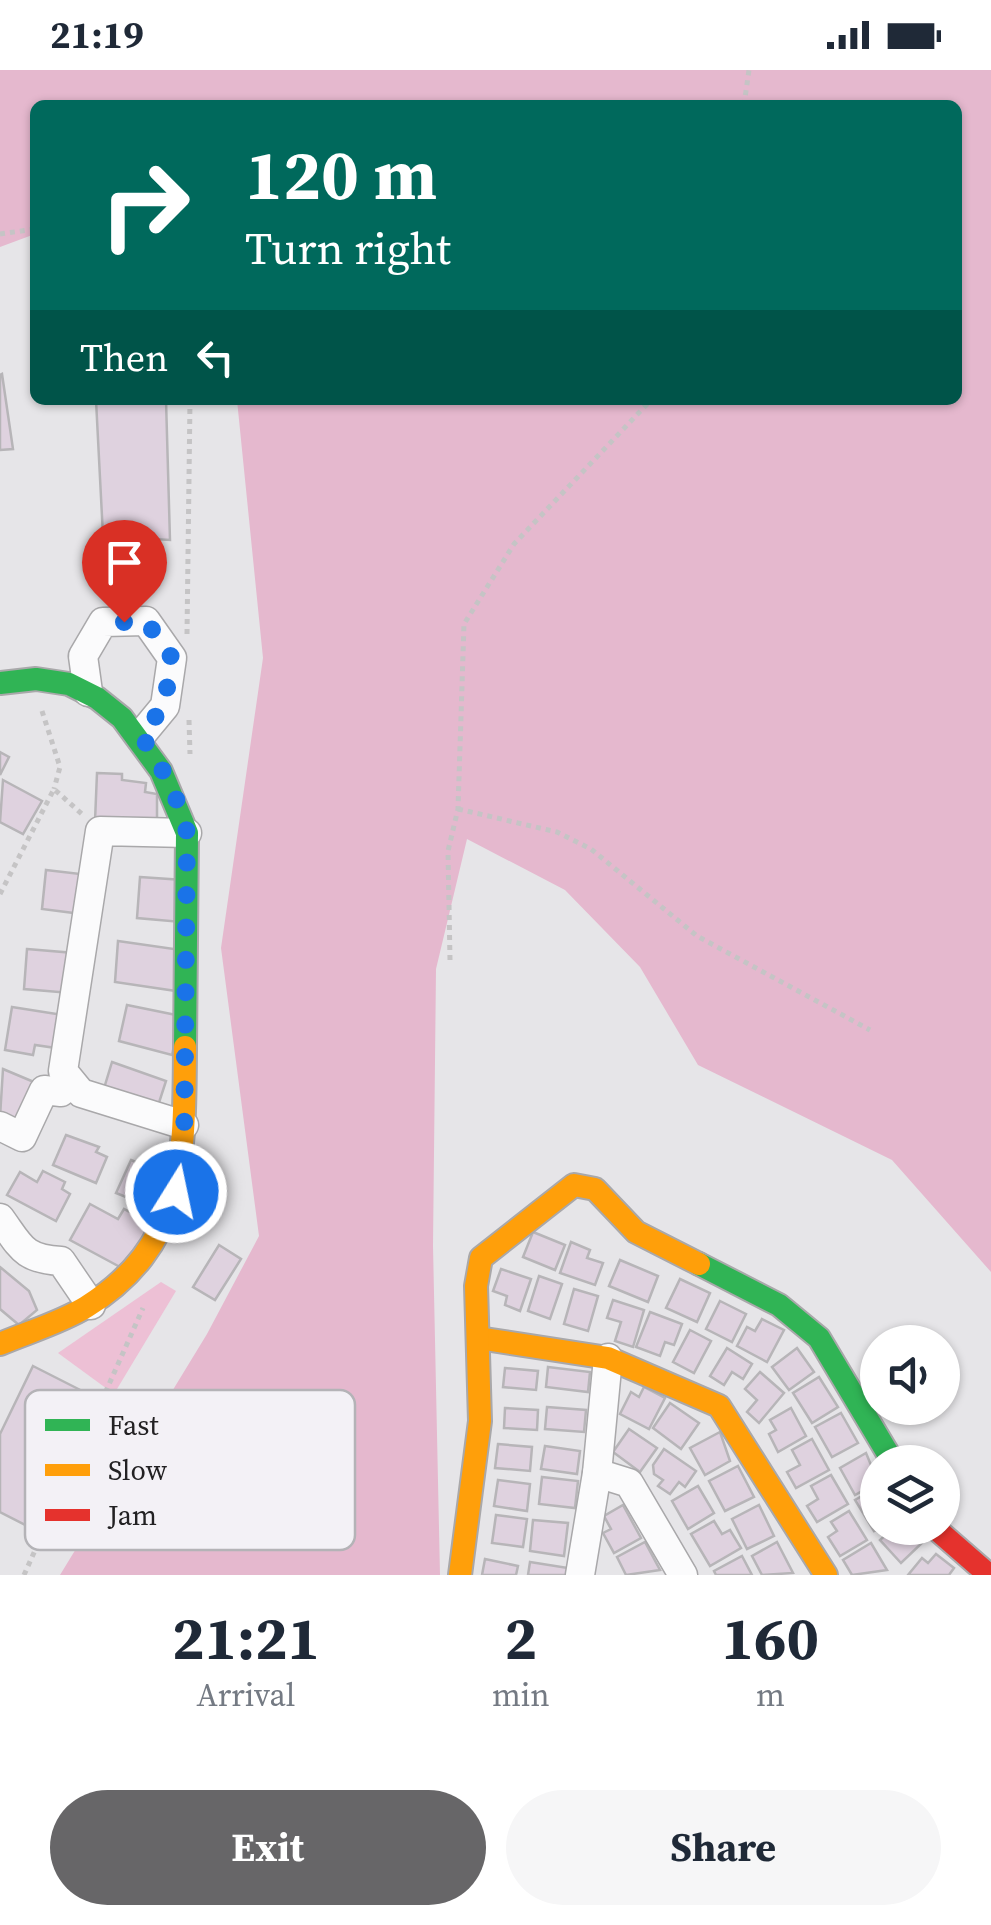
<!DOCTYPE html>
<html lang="en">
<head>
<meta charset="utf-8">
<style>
  :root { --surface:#fff; --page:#f6f6f7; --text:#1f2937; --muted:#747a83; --accent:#676668 }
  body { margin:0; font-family:"Source Serif 4",serif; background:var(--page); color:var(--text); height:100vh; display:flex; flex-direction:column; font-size:38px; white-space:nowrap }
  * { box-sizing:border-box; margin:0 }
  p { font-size:32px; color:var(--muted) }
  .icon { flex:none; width:55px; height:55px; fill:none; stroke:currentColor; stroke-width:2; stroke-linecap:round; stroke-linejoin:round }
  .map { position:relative; height:1505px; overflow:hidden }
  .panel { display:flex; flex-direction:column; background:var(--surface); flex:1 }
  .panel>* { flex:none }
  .guide { position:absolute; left:30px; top:30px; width:932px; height:305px; border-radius:15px; box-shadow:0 2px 8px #0004; background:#00695c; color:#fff; overflow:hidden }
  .tools { position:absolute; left:860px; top:1255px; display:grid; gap:20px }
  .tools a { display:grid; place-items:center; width:100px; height:100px; border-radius:50%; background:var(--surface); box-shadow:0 2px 8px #0004; font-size:50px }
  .pin { position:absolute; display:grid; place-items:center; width:85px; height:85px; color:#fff; margin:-102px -42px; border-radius:50% 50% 50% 0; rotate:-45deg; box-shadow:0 0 10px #0007 }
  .pin .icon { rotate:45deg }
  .me { position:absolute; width:110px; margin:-55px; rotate:10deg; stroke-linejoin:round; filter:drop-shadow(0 0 8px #0008) }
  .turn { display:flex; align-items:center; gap:35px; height:210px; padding:0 50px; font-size:45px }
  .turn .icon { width:130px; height:130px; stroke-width:2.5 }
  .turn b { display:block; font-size:70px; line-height:85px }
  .then { display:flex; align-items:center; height:95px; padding:0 50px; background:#0003; gap:20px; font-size:38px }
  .eta { display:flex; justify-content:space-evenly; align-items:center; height:170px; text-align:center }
  .eta b { font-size:60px; font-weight:700; line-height:70px }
  .button { display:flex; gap:20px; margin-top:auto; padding:20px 50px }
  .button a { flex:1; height:115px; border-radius:60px; background:var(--accent); color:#fff; font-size:40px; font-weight:700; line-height:115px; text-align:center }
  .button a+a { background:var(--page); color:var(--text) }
  .status { display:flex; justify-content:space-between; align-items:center; height:70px; padding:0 50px; background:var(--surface); direction:ltr }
  .status svg { height:28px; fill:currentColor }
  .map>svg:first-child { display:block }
  .green { fill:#edc0d5 }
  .forest { fill:#e5b8ce }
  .building { fill:#dfd2df; stroke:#b7b5b8; stroke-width:2.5 }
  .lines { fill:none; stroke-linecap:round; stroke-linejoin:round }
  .street-casing { stroke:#a9a8aa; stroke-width:31 }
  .fast-casing { stroke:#a9a8aa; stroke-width:26 }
  .slow-casing { stroke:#a9a8aa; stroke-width:26 }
  .jam-casing { stroke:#a9a8aa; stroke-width:26 }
  .path { stroke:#c5c4c5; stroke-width:5; stroke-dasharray:5 5; stroke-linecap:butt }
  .street { stroke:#fbfbfc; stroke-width:28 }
  .fast { stroke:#30b455; stroke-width:22 }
  .slow { stroke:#ff9f0a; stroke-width:22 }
  .jam { stroke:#e5322d; stroke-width:22 }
  .route { stroke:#1a73e8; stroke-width:18; stroke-dasharray:0 32.4 }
  .key { fill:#f3f1f6; stroke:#b4b3b7; stroke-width:2.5 }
  .key-label { font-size:28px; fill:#222123 }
</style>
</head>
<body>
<div class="status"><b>21:19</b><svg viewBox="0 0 49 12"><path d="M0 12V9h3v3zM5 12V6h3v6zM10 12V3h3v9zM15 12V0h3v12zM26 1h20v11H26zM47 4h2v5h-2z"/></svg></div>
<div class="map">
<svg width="991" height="1505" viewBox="0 0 991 1505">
  <rect width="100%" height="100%" fill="#e6e5e8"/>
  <!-- green -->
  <polygon class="green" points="161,1212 176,1221 114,1324 58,1283"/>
  <!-- forest -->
  <polygon class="forest" points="0,0 991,0 991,1202 892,1090 698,995 640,897 565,820 467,769 436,899 433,1176 440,1505 60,1505 207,1264 259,1166 221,878 263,588 237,330 958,330 958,35 35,35 35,164 0,177"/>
  <!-- building -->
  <g class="building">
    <polygon points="2,304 13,379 0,380 0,305"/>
    <polygon points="96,330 166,330 170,470 103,466"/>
    <polygon points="0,682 9,687 0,705"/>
    <polygon points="97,703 122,704 122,710 146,713 145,722 157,724 157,755 95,751"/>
    <polygon points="3,710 42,731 23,764 0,752"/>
    <polygon points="46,800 89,805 82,844 42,839"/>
    <polygon points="140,807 183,810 181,852 137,848"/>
    <polygon points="118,871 181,880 176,921 115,912"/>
    <polygon points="27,879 74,883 70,923 24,919"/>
    <polygon points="127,935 181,946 172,985 119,971"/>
    <polygon points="12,937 63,945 56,978 35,975 33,985 5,980"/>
    <polygon points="112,992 166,1011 156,1042 102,1025"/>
    <polygon points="3,999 41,1015 21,1056 0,1047"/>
    <polygon points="66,1065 99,1077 96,1082 107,1087 96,1113 53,1095"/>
    <polygon points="131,1090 175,1108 161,1141 116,1123"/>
    <polygon points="43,1101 65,1112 62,1119 70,1124 56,1151 7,1125 20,1102 37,1112"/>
    <polygon points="90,1134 118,1149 124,1139 153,1155 120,1197 70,1170"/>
    <polygon points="533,1162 565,1175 555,1200 523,1187"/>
    <polygon points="571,1172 590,1180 587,1188 603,1193 595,1215 560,1203"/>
    <polygon points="219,1175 241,1189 215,1230 193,1217"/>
    <polygon points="620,1190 658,1206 648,1232 609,1216"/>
    <polygon points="0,1197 29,1221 37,1240 19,1255 0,1239"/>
    <polygon points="501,1199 531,1209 520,1241 505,1235 507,1226 493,1221"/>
    <polygon points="539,1206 562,1214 550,1249 528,1241"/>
    <polygon points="680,1209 710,1223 697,1252 666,1238"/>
    <polygon points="574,1219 598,1226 588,1261 564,1254"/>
    <polygon points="613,1230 644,1240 633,1277 615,1271 621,1252 607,1248"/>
    <polygon points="720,1231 746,1244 732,1272 706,1259"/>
    <polygon points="650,1242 682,1254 674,1275 665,1272 660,1286 636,1277"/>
    <polygon points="762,1249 784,1260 767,1292 737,1276 747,1257 755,1261"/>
    <polygon points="690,1260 711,1271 694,1303 673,1292"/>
    <polygon points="727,1278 752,1294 743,1309 732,1302 724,1315 710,1306"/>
    <polygon points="797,1278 814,1302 789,1320 772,1297"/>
    <polygon points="33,1296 98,1329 37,1461 0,1442 0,1364"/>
    <polygon points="548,1297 590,1302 588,1322 546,1317"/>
    <polygon points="505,1298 538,1301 536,1320 503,1317"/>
    <polygon points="760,1302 784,1323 759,1353 747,1342 757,1330 745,1319"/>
    <polygon points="819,1307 838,1337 812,1353 793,1323"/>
    <polygon points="644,1317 665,1328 649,1359 620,1344 631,1322 639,1327"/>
    <polygon points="670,1333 699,1353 681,1379 653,1358"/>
    <polygon points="547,1337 586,1340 584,1362 545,1359"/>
    <polygon points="505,1338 538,1340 537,1360 504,1358"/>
    <polygon points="791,1338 806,1366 778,1382 769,1364 776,1360 770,1350"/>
    <polygon points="841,1343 858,1373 832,1387 815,1357"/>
    <polygon points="629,1359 657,1378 640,1402 613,1382"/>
    <polygon points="720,1362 730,1391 705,1405 690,1378"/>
    <polygon points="812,1369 829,1400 796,1418 787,1402 800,1395 792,1380"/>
    <polygon points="498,1374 532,1377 530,1401 495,1398"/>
    <polygon points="545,1376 580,1381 577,1404 541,1399"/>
    <polygon points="664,1379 696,1401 685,1417 679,1412 670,1424 658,1416 663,1410 654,1404 653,1395"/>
    <polygon points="866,1383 878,1412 855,1425 840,1398"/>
    <polygon points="738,1396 754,1427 725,1441 709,1411"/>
    <polygon points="831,1405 848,1434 817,1452 807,1436 818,1429 811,1416"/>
    <polygon points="542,1407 578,1411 575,1438 539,1434"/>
    <polygon points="498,1410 530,1414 527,1441 494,1436"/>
    <polygon points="698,1416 714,1443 688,1459 672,1431"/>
    <polygon points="878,1417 880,1458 874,1461 855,1430"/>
    <polygon points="623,1435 641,1468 614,1483 603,1463 611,1459 604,1446"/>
    <polygon points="759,1435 774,1466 747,1479 732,1449"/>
    <polygon points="849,1441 867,1470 840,1486 828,1467 837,1461 831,1452"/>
    <polygon points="496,1445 527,1449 523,1477 492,1473"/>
    <polygon points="533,1450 568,1453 564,1486 530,1481"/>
    <polygon points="714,1451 722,1464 730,1460 741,1478 710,1496 691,1464"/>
    <polygon points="893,1458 909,1458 923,1472 901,1493 880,1470"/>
    <polygon points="645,1472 660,1500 626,1505 617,1487"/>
    <polygon points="777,1472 793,1503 762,1505 752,1486"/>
    <polygon points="871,1473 887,1500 852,1505 843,1490"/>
    <polygon points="936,1484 954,1498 949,1505 908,1505 922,1488 928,1493"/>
    <polygon points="742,1486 752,1505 716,1505 714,1501"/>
    <polygon points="485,1489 518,1496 516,1505 482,1505"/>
    <polygon points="530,1492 568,1498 567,1505 528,1505"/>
  </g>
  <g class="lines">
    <defs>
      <g id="street">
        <polyline points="88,622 83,586 103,552 146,551 172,588 165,636 141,665"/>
        <polyline points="184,1055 81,1023 63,1001 100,761 187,763"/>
        <polyline points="0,1056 22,1067 44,1020 61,1022 70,1014"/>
        <path d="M 0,1148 C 21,1177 23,1189 61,1191 L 91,1235"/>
        <polyline points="597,1403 629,1413 683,1505"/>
        <polyline points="580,1505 597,1403 608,1288"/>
      </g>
      <g id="fast">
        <polyline points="0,613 36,609 69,614 97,628 122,648 161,701 187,763 185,977"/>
        <polyline points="699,1194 779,1235 819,1268 893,1392"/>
      </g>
      <g id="slow">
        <polyline points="478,1268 608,1288 719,1336 826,1505"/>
        <path d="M 0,1274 C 28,1262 60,1253 86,1237 C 188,1174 184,1084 185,977"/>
        <polyline points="460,1505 480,1351 476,1216 481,1188 574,1115 595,1119 636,1162 699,1194"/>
      </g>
      <polyline id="jam" points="935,1458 989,1505"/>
    </defs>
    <!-- street casing -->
    <use href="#street" class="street-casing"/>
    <!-- fast casing -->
    <use href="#fast" class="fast-casing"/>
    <!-- slow casing -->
    <use href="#slow" class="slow-casing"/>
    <!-- jam casing -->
    <use href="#jam" class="jam-casing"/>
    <!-- path -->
    <g class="path">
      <polyline points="744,35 749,0"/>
      <polyline points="0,164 35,159"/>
      <polyline points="187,564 190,330"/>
      <polyline points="42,641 60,697 54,719"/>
      <polyline points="189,650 190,684"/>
      <polyline points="458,739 557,762 591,779 697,866 870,960"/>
      <polyline points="0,824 54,719 83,745"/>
      <polyline points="450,890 448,781 458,739 464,554 514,474 651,330"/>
      <polyline points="24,1505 143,1238"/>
    </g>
    <!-- street -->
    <use href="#street" class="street"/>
    <!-- fast -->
    <use href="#fast" class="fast"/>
    <!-- slow -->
    <use href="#slow" class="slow"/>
    <!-- jam -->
    <use href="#jam" class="jam"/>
  </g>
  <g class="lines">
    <!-- route -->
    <polyline class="route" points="124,552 146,551 172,588 164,636 141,665 172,716 187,762 184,1085 176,1122"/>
  </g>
  <!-- legend -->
  <rect x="25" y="1320" width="330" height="160" rx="15" class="key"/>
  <rect x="45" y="1349" width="45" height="12" fill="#30b455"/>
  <rect x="45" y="1394" width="45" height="12" fill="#ff9f0a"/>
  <rect x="45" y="1439" width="45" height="12" fill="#e5322d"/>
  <g class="key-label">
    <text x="108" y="1365">Fast</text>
    <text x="108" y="1410">Slow</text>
    <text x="108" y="1455">Jam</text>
  </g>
</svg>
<div class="tools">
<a><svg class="icon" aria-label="sound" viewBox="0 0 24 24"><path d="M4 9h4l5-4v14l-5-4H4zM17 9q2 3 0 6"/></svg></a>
<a><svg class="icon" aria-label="layers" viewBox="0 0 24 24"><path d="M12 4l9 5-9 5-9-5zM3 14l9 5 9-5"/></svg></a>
</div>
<div class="pin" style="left:124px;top:552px;background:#d93025"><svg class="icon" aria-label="arrive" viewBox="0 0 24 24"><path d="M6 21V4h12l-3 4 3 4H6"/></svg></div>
<svg class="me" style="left:176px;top:1122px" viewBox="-20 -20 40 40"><circle r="17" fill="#1a73e8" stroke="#fff" stroke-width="3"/><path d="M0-11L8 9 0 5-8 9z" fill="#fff"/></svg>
<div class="guide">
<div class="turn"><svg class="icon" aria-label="right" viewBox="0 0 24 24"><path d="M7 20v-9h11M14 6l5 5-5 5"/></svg><div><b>120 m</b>Turn right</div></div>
<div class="then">Then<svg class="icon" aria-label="left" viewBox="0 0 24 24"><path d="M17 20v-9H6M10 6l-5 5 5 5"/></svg></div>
</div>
</div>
<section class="panel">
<div class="eta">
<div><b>21:21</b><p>Arrival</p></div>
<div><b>2</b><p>min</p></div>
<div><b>160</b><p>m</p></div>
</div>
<div class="button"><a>Exit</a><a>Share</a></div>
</section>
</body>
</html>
